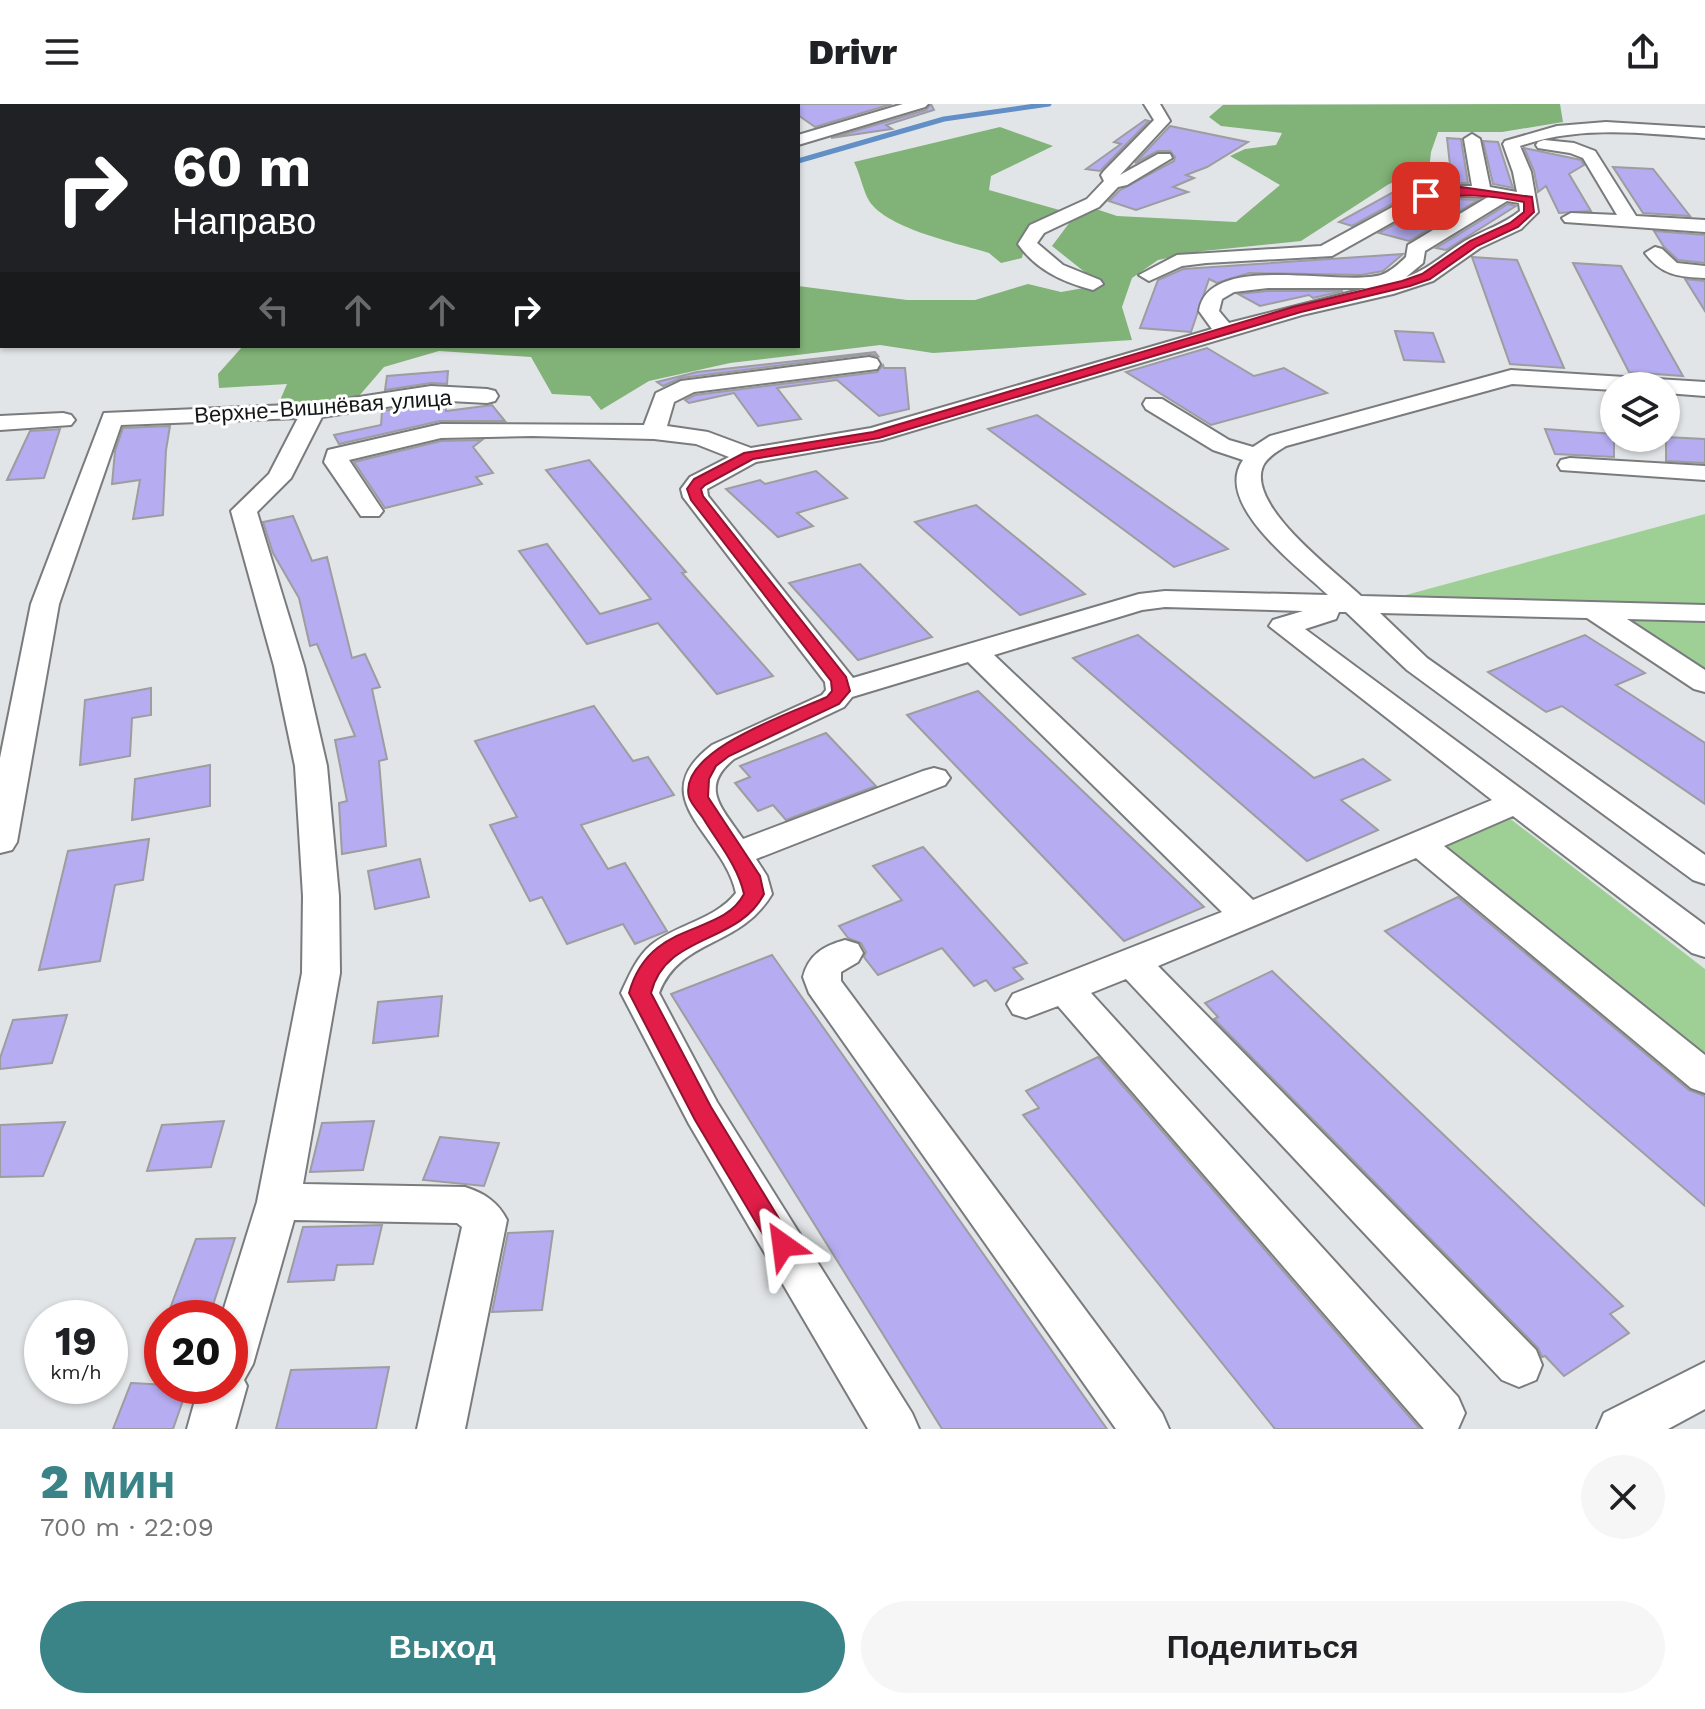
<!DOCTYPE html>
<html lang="ru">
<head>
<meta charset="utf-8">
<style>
  :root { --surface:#fff; --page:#f6f6f6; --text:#202124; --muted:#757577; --accent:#3a8386 }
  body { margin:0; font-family:"Work Sans",sans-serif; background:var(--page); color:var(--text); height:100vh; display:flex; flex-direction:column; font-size:30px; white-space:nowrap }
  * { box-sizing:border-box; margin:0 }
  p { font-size:26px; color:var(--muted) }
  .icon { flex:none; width:44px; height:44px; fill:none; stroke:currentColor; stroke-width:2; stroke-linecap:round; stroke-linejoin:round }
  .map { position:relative; height:1325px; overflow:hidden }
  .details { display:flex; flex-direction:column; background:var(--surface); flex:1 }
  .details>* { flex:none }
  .guide { position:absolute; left:0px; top:0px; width:800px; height:244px; box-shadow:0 2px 6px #0004; background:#202124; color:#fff; overflow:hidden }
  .fabs { position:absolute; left:1600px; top:268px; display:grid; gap:16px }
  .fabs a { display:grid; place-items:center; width:80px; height:80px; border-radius:50%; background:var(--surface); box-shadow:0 2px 6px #0004; font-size:40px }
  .speed { position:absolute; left:24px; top:1196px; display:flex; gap:16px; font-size:40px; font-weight:700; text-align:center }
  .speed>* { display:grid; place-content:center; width:104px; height:104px; border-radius:50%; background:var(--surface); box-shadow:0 2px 6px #0004; line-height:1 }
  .speed small { font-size:20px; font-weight:400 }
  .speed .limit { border:12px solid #d22; background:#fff; color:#111 }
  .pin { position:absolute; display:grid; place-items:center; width:68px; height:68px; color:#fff; margin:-34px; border-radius:16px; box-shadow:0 4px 12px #0006 }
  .me { position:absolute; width:88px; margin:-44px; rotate:329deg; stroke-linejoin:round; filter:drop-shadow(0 0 6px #0008) }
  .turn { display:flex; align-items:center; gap:28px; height:168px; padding:0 40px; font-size:36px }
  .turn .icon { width:104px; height:104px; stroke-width:2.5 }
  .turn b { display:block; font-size:56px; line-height:68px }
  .lanes { display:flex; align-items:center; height:76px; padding:0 40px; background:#0003; justify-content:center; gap:40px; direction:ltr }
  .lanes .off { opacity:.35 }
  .round { display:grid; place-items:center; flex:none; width:84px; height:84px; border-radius:42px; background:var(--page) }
  .head { display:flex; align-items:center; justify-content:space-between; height:136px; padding:0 40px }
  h1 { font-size:48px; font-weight:800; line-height:60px; color:var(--accent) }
  .action { display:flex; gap:16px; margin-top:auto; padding:16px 40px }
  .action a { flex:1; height:92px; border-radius:48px; background:var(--accent); color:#fff; font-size:32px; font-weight:800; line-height:92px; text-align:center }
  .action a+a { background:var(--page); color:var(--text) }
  header { display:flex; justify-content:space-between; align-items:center; height:104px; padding:0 40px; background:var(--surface); font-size:36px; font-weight:800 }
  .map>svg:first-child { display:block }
  .green { fill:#9ed095 }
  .forest { fill:#81b277 }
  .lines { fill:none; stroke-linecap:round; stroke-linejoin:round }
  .stream { stroke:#618fc6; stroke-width:5 }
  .building { fill:#b5acf1; stroke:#9d9da0; stroke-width:2 }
  .minor-casing { stroke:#797b7d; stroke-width:4 }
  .minor { fill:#fff; fill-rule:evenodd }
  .route { fill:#e11d48; stroke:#92132f; stroke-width:2 }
  .labels { text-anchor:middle; stroke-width:6; stroke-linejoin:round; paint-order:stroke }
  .far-street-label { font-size:22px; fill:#141516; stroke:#fff }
</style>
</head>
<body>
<header><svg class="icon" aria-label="menu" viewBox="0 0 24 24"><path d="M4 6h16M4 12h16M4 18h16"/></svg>Drivr<svg class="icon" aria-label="share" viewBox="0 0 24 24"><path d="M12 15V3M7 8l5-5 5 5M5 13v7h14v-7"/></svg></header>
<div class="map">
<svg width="1705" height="1325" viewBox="0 0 1705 1325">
  <rect width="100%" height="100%" fill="#e2e5e7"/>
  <!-- green -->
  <g class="green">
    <polygon points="1705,410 1705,504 1391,495"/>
    <polygon points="1621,511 1705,513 1705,569"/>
    <polygon points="1508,713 1705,865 1705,963 1435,742"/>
  </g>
  <!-- forest -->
  <g class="forest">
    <polygon points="1560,0 1563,18 1502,28 1438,28 1431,48 1429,66 1389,80 1301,137 1203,147 1158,156 1132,174 1122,203 1132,236 933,249 880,241 730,259 649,277 601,306 590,292 552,290 531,253 439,247 384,263 359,292 278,301 287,280 219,284 218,270 243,242 798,242 798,182 907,196 975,196 1028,180 1061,188 1101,181 1052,142 1073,114 1093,104 1117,112 1236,118 1280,81 1230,52 1245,45 1276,41 1282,29 1221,22 1209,13 1223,1"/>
    <path d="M 1000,23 L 1053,42 L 991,72 L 989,86 L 1063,107 L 1027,131 L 1022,154 L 1001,159 L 989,149 C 958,139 881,124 867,93 C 862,82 860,70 854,58 Z"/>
  </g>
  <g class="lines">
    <!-- stream -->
    <polyline class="stream" points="798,57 944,15 1049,0"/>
  </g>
  <!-- building -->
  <g class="building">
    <polygon points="782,0 892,0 815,23 798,11 798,2"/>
    <polygon points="931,0 934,6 886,21 892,25 831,34 926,6"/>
    <polygon points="1145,16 1149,17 1100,67 1086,65 1121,40 1114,38"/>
    <polygon points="1170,22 1248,38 1207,63 1186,71 1194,74 1173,83 1188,88 1136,106 1109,97 1120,86 1174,57 1175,53 1170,47 1158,47 1135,59"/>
    <polygon points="1447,34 1461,35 1468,79 1452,79"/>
    <polygon points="1483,37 1498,38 1513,84 1493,80"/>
    <polygon points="1524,44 1581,56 1584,61 1569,70 1591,107 1559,109 1546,82 1538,88 1534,67"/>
    <polygon points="1613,63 1653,65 1690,112 1643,109"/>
    <polygon points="1397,86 1412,89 1352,122 1339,118"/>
    <polygon points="1454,95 1478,96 1409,137 1379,129 1433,99 1441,97 1454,100"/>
    <polygon points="1508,100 1516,102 1446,146 1436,144"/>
    <polygon points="1654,127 1705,131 1705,159 1678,156 1664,143"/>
    <polygon points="1403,150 1383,167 1361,171 1249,169 1217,179 1209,175 1191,228 1140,224 1158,176 1183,165"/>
    <polygon points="1472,153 1517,156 1564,264 1510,260"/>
    <polygon points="1573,159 1621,162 1683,272 1629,268"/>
    <polygon points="1685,175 1705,177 1705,207"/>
    <polygon points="1268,187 1343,187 1313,194 1309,191 1260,202 1238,190"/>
    <polygon points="1395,227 1433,229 1444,258 1404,256"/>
    <polygon points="1207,244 1254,272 1284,264 1327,289 1211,321 1126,268"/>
    <polygon points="875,248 878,252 869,250 681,274 663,282 657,278 697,268"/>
    <polygon points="883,261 884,264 905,264 909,305 879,312 837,276 777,284 801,315 758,322 734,289 689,299 685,296 695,291 877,268"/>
    <polygon points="448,267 447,280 431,279 385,286 387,272"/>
    <polygon points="431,299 446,300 446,307 492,301 505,317 440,317 339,340 334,331 381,321 382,307"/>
    <polygon points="1037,311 1228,445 1174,463 988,325"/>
    <polygon points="170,322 166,346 163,411 133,415 140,376 112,380 115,347 123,324"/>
    <polygon points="60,325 44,374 7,376 30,327"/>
    <polygon points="1545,325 1614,330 1614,353 1555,350"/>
    <polygon points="1666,333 1705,335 1705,359 1666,357"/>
    <polygon points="482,336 473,343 493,369 476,373 482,380 385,404 354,358 441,337"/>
    <polygon points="589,356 686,468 682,469 773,572 717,590 658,519 587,540 519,447 547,440 600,510 651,495 546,366"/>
    <polygon points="816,367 847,394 797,409 813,422 778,433 726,385 760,376 765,380"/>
    <polygon points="976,401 1085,490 1020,511 915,418"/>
    <polygon points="293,412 312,457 327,453 352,554 365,550 380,583 372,585 387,655 379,657 386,742 342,750 339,699 347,697 335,636 355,632 317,540 310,542 299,494 273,449 263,418"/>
    <polygon points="860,460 932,533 858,556 789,479"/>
    <polygon points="1138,531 1314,674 1363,655 1390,676 1341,696 1378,726 1307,757 1073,554"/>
    <polygon points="1585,531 1645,569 1616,581 1705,639 1705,700 1562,602 1546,608 1488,568"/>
    <polygon points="151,584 151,611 132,614 130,652 80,661 85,596"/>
    <polygon points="978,587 1204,803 1124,837 907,611"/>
    <polygon points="594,602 633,657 648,653 674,691 581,721 608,765 625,759 667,827 635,840 623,820 567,840 542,793 530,797 490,721 517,713 475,637"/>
    <polygon points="826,629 876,682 786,716 773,701 758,707 735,679 750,673 740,662"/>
    <polygon points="210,661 210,702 132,716 135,675"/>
    <polygon points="149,735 143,776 115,781 100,857 39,866 68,747"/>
    <polygon points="923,743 1027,859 1013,864 1023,875 995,887 986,876 974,882 942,844 878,871 864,853 866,848 861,839 848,834 839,822 902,796 873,762"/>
    <polygon points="420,755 429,793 375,805 368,767"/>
    <polygon points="1458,793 1689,986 1705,992 1705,1102 1385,827"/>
    <polygon points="772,851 1107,1325 942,1325 671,890"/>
    <polygon points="1272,867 1623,1202 1610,1210 1629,1229 1564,1272 1545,1252 1542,1253 1538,1244 1214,915 1218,913 1205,899"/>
    <polygon points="442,892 438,932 373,939 378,898"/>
    <polygon points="67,911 52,959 0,965 0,954 13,916"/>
    <polygon points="1098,953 1420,1325 1275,1325 1023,1011 1039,1004 1026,987"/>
    <polygon points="224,1017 211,1063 147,1067 162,1021"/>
    <polygon points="374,1017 363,1066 310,1068 322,1019"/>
    <polygon points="65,1018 43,1072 0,1073 0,1021"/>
    <polygon points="440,1033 499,1039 484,1082 423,1076"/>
    <polygon points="382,1121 373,1160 337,1161 334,1176 288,1178 303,1123"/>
    <polygon points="553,1127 542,1206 492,1208 508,1129"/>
    <polygon points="235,1134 210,1210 168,1210 196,1135"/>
    <polygon points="389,1263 376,1325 276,1325 291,1266"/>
    <polygon points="131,1279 188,1282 173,1325 113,1325"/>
  </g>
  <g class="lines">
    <defs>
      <g id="minor">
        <polygon points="362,0 422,0 424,2 364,2"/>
        <polygon points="903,0 928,0 925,3 798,41 798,31"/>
        <path d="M 1144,0 L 1160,0 L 1170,17 L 1120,71 L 1158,50 L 1170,50 L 1172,54 L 1127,81 L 1118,83 L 1099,103 L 1044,129 L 1037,139 L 1063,161 L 1100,176 L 1103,180 L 1093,186 C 1063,178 1036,166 1018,140 L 1030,121 L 1087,95 L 1104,77 L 1101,71 L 1104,67 L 1154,16 Z"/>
        <path d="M 1606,18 L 1705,24 L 1705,34 C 1643,29 1580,21 1520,42 L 1531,68 L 1538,108 L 1521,125 L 1480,144 L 1433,177 L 1393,190 L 1302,211 L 882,336 L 756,358 L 707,385 L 708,392 L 853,574 L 1139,490 L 1165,487 L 1328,491 C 1300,464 1212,400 1243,356 L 1213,346 L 1146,305 L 1143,300 L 1146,295 L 1162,295 L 1229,336 L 1253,343 L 1270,332 L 1511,266 L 1705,278 L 1705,292 L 1666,289 L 1666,282 L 1614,282 L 1614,286 L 1512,280 L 1286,342 C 1278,347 1267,353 1263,362 C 1246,402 1335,467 1361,492 L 1705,501 L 1705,517 L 1627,515 L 1705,566 L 1705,588 L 1694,585 L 1587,514 L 1380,509 L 1427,554 L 1705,751 L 1705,780 L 1693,776 L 1407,566 L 1346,508 L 1339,508 L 1336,515 L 1305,525 L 1705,821 L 1705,853 L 1692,849 L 1513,712 L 1444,742 L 1705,951 L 1705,989 L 1691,984 L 1416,754 L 1158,862 L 1536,1246 L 1542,1261 L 1536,1276 L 1519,1283 L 1502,1276 L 1126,875 L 1091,889 L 1458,1293 L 1465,1309 L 1458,1325 L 1424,1325 L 1058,902 L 1026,914 L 1013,910 L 1007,900 L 1013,890 L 1222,808 L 968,558 L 852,593 L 844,603 L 734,655 C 698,684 723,705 743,735 L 923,667 L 934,664 L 945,667 L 950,674 L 945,681 L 756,755 L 767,772 L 772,790 C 739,845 681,833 659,889 L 717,998 L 912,1309 L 919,1325 L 868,1325 L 689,1020 L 621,889 C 629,872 636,854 651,841 C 677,820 715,816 736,789 C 724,730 641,695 712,641 L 822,591 L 826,586 L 825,578 L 683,393 L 681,385 L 690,373 L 729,353 L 696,340 L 654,335 L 532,332 L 441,334 L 349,356 L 383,407 L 379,412 L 361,412 L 324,358 L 328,346 L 441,320 L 644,321 L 656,289 L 681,277 L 869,253 L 877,255 L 880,260 L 877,265 L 694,288 L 674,298 L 667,322 L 708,328 L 751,344 L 871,324 L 1212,225 L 1199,207 C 1208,147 1339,183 1381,171 C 1390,168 1399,160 1406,153 L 1408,141 L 1488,93 L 1447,92 L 1432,96 L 1332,152 L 1206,159 L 1182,162 L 1149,177 L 1139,171 L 1177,151 L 1321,142 L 1420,88 L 1447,82 L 1472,82 L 1464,35 L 1472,30 L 1480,35 L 1490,83 L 1517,88 L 1513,68 L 1503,40 L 1505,37 L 1557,22 ZM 1507,97 L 1519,99 L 1520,107 C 1503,121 1483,126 1465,137 C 1445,149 1428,166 1406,173 L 1423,159 L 1425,147 ZM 1268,184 L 1367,184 L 1229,219 L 1219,207 L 1222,195 L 1234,188 ZM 1165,503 L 1303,507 L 1273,516 L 1269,522 L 1492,696 L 1253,796 L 994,551 L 1142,506 Z"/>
        <polygon points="1544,36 1574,39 1595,47 1636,112 1705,116 1705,128 1565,118 1562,114 1571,109 1617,111 1583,54 1570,49 1538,44 1536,41 1538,38"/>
        <rect x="0" y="45" width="2" height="10"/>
        <rect x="0" y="98" width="2" height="10"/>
        <rect x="0" y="125" width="2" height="12"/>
        <path d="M 1655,143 L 1662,145 L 1677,159 L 1705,162 L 1705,174 C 1679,173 1661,171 1645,149 Z"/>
        <path d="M 431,282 L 487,285 L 495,287 L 498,292 L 495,297 L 487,299 L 431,296 L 322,313 L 291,374 L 257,408 L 304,562 L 327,662 L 339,792 L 340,869 L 303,1080 L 465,1083 C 484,1089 498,1098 507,1116 L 465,1325 L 417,1325 L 462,1123 L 457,1119 L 294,1116 L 253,1260 L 244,1276 L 247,1282 L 235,1325 L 187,1325 L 199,1282 L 230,1282 L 230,1214 L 221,1214 L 257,1098 L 302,869 L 303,792 L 295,662 L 274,562 L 231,407 L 269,370 L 298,314 L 121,321 L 59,500 L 17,738 L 12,746 L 0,749 L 0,654 L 31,500 L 104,309 L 313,300 Z"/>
        <polygon points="63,309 71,311 75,316 71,321 0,326 0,312"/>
        <polygon points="1570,354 1705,362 1705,376 1561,366 1558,361 1561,356"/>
        <path d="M 845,836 L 858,840 L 863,849 L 858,858 L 841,868 L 841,877 L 1162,1309 L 1169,1325 L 1116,1325 L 809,889 L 803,873 C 809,850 824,842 845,836 Z"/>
        <polygon points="1705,1258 1705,1305 1668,1325 1597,1325 1604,1309"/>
      </g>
    </defs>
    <!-- minor casing -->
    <use href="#minor" class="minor-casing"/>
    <!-- minor -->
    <use href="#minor" class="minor"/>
  </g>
  <!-- route -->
  <path class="route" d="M 1461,83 L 1532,93 L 1534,108 L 1518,123 L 1477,142 L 1430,175 L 1410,182 L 1301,208 L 879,334 L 753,355 L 705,381 L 701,385 L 703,392 L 846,573 L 850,587 L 839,600 L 729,652 L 716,662 L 709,675 L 708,693 L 760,772 L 764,790 C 738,841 666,829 651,889 L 711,1003 L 795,1141 L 791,1149 L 783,1152 L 774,1149 L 695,1016 L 629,889 C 650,814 721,834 744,790 C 738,762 718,739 703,714 C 699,708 691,700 689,693 C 677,646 794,608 827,593 L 832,587 L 831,577 L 691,396 L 687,385 L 694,375 L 744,349 L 873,328 L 1293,203 L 1402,177 L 1422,170 L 1470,137 L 1510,119 L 1524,108 L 1524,98 C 1489,91 1461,89 1426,95 L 1421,92 Z"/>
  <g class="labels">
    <!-- far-street labels -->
    <g class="far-street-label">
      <text transform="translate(323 302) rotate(-4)" y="8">Верхне-Вишнёвая улица</text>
    </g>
  </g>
</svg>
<div class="fabs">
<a><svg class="icon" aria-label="layers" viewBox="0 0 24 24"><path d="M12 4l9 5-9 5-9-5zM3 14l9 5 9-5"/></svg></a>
</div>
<div class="speed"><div>19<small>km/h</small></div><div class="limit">20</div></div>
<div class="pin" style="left:1426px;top:92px;background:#d93025"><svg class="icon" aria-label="arrive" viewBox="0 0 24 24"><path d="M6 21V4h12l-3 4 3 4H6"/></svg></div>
<svg class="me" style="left:783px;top:1141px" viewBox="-20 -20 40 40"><path d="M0-17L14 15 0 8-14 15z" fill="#e11d48" stroke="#fff" stroke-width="4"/></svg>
<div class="guide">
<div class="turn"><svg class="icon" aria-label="right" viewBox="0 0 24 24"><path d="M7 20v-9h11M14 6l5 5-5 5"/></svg><div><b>60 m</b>Направо</div></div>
<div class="lanes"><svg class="icon off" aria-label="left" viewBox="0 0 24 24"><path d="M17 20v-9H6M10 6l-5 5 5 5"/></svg><svg class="icon off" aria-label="ahead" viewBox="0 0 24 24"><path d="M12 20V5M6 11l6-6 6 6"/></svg><svg class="icon off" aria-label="ahead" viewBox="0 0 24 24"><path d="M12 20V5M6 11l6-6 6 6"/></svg><svg class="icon" aria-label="right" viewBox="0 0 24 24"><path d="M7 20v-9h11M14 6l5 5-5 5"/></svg></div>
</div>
</div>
<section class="details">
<div class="head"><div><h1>2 мин</h1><p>700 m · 22:09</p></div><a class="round"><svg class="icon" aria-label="close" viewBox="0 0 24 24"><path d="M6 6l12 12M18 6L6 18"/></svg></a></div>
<div class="action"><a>Выход</a><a>Поделиться</a></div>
</section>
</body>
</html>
